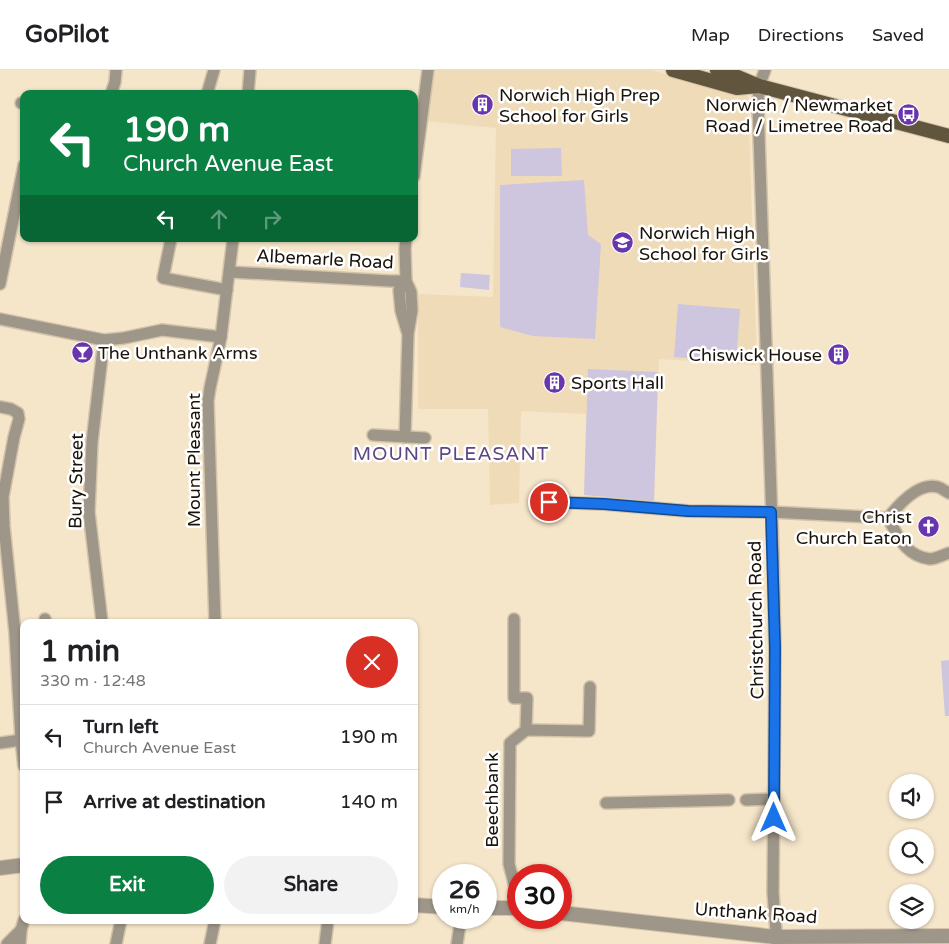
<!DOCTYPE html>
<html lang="en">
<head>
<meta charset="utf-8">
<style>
  :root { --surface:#fff; --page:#f2f2f2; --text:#202124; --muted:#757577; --line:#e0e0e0; --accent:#0b8043 }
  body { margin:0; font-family:"Varela Round",sans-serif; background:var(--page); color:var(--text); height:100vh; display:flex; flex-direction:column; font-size:19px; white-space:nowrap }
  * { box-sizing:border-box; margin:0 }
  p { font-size:16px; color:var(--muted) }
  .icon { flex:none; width:28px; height:28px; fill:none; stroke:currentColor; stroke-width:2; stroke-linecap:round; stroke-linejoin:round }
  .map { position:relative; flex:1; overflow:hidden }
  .drawer { position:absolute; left:20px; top:549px; width:398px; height:305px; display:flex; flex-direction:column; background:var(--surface); border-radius:10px; box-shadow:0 1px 4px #0004 }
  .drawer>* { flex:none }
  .banner { position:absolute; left:20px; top:20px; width:398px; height:152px; border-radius:10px; box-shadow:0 1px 4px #0004; background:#0b8043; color:#fff; overflow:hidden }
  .fabs { position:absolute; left:889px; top:704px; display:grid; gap:10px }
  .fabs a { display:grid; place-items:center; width:45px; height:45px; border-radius:50%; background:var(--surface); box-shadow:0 1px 4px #0004; font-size:25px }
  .speed { position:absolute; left:432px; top:794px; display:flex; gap:10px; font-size:25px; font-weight:700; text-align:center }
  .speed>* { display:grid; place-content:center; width:65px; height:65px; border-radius:50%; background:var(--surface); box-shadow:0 1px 4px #0004; line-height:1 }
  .speed small { font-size:12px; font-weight:400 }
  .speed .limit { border:8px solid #d22; background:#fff; color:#111 }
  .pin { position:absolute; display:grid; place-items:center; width:42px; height:42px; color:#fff; margin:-21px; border:2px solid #fff; border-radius:50%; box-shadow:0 1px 5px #0007 }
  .me { position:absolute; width:55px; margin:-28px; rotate:0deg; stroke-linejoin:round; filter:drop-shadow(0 0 4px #0008) }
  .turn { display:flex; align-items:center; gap:18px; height:105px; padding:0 20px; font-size:22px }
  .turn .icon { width:65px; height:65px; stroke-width:2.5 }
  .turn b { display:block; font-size:35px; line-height:42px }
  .lanes { display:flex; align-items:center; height:48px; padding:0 20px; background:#0003; justify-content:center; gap:25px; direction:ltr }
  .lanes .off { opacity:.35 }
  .round { display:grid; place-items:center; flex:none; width:52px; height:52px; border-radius:26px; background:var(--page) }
  .summary { display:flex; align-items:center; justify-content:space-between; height:85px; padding:0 20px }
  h1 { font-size:30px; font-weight:700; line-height:38px }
  .primary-button { display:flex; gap:10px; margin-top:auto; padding:10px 20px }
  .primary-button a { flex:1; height:58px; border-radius:30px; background:var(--accent); color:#fff; font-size:20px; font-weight:700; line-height:58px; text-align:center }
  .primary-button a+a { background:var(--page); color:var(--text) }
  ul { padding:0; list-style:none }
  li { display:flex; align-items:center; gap:15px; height:65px; padding:0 20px; border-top:1px solid var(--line) }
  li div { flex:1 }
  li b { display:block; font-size:19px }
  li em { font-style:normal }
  header { display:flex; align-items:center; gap:30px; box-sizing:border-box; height:70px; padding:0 25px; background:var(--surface); border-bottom:1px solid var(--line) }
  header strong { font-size:24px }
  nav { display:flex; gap:28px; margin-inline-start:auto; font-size:18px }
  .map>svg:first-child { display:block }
  .built { fill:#efdbb8 }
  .green { fill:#cdc6de }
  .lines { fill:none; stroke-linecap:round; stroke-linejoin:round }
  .minor-casing { stroke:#d2c3aa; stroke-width:14 }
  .tertiary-casing { stroke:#d2c3aa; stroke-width:16 }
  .primary-casing { stroke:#d2c3aa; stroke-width:16 }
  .minor { stroke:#9e9789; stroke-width:11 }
  .tertiary { stroke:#9e9789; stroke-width:14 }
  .primary { stroke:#62553e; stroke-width:14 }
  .route-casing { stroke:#114b97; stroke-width:12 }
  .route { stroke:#1a73e8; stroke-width:9 }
  .labels { text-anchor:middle; stroke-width:5; stroke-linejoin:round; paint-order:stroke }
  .poi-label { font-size:18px; fill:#191309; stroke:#fff; text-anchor:start }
  .street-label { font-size:18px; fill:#191309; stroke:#fff }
  .neighbourhood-label { font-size:19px; letter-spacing:1px; fill:#5c4683; stroke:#fff }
</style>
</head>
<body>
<header>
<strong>GoPilot</strong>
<nav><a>Map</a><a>Directions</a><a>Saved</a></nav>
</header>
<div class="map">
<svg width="949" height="874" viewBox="0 0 949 874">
  <rect width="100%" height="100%" fill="#f5e5c9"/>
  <!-- built -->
  <polygon class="built" points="434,0 651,0 748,25 757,295 659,289 654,431 584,425 586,344 521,341 519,433 490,435 488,339 418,339 418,224 493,227 496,58 426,51"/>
  <!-- green -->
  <g class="green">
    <polygon points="561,78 562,106 511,106 511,79"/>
    <polygon points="584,110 588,165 601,174 595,269 533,266 500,257 500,115"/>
    <polygon points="461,203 490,205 489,220 460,217"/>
    <polygon points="678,234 740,239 736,292 674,287"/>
    <polygon points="588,299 658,302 654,431 584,425"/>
    <polygon points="949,590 949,646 945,646 941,591"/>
  </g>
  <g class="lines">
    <defs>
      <g id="minor">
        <polyline points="765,0 759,16 758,35 773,483 775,578 773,823 777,874"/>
        <polyline points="111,24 115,12 116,0"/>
        <polyline points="207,24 214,0"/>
        <polyline points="248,24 250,0"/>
        <polyline points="21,33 24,33"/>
        <polyline points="414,106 428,0"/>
        <polyline points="171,169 163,208 227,220"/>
        <polyline points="230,202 390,211 406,211"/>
        <polyline points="406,211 399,220 401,241 407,261"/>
        <polyline points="0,214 24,95"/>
        <polyline points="0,249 104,270 124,268 162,260 221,267"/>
        <polyline points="0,337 11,339 18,343 19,349 14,367 3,427 4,456 15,563 21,670 24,696"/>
        <polyline points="373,365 425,368"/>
        <polyline points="405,367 408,264 412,240 411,222 406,211 405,179 406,169"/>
        <path d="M 949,423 C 946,422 942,418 938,417 C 919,412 899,434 888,448 C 898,466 905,486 930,489 C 935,489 943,485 949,483"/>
        <polyline points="549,432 604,434 688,441 771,442 888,448"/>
        <polyline points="45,549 46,552"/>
        <polyline points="514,549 514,628 527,628 526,660 510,673 509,794 517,825 515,837"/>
        <polyline points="102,552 89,442 92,372 104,270"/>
        <polyline points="215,552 208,331 210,318 221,267 233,169"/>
        <polyline points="526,660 589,661 590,617"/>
        <polyline points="0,673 21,670"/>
        <polyline points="746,730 774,729"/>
        <polyline points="606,733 729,730"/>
        <polyline points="7,874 21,860"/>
        <polyline points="20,874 21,860 24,850"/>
        <polyline points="116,874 121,850"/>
        <polyline points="210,874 215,850"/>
        <polyline points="325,874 328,850"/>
        <polyline points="457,874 461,848"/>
      </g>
      <g id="tertiary">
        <polyline points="0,798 24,795"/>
        <polyline points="414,835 444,837"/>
        <polyline points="486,838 519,838"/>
        <polyline points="561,843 776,867 949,866"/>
      </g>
      <g id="primary">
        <polyline points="673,0 737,18 758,16"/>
        <polyline points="717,0 733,5 759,16 949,66"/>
      </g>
    </defs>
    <!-- minor casing -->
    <use href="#minor" class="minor-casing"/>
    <!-- tertiary casing -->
    <use href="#tertiary" class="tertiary-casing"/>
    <!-- primary casing -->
    <use href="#primary" class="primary-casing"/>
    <!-- minor -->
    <use href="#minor" class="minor"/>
    <!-- tertiary -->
    <use href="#tertiary" class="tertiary"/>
    <!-- primary -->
    <use href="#primary" class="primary"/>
  </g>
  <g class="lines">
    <defs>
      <polyline id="route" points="549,432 604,434 688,441 771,442 775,578 774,748"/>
    </defs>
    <!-- route casing -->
    <use href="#route" class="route-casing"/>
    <!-- route -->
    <use href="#route" class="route"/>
  </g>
  <!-- icons -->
  <defs>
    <symbol id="building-disc" viewBox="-11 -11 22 22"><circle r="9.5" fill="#6935ad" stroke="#fff"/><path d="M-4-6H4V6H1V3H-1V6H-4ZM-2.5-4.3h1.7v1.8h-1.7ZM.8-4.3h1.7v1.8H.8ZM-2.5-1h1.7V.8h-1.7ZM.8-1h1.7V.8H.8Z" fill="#fff"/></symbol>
    <symbol id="bus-disc" viewBox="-11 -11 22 22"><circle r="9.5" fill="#6935ad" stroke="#fff"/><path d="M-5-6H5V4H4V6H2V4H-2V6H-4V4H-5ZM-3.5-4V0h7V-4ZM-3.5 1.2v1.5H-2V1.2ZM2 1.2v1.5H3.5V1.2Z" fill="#fff"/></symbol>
    <symbol id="school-disc" viewBox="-11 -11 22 22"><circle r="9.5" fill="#6935ad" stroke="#fff"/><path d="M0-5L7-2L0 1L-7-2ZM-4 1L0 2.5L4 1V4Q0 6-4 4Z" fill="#fff"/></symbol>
    <symbol id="bar-disc" viewBox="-11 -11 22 22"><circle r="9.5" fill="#6935ad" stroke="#fff"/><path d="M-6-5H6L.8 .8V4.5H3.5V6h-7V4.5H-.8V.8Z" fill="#fff"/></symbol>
    <symbol id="church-disc" viewBox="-11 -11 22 22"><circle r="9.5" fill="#6935ad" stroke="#fff"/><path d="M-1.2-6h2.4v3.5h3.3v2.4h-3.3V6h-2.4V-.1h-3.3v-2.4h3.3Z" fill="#fff"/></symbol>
  </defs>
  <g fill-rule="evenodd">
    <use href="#building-disc" x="470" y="22" width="25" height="25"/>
    <use href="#bus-disc" x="896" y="32" width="25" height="25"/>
    <use href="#school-disc" x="610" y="160" width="25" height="25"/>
    <use href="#bar-disc" x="70" y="270" width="25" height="25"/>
    <use href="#building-disc" x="826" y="272" width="25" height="25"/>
    <use href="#building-disc" x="542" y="300" width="25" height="25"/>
    <use href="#church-disc" x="916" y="444" width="25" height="25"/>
  </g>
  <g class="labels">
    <!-- poi labels -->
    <g class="poi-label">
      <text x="499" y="31">Norwich High Prep<tspan x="499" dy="21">School for Girls</tspan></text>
      <text x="893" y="41" text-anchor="end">Norwich / Newmarket<tspan x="893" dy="21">Road / Limetree Road</tspan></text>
      <text x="639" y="169">Norwich High<tspan x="639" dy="21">School for Girls</tspan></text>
      <text x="98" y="289">The Unthank Arms</text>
      <text x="822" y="291" text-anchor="end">Chiswick House</text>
      <text x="571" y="319">Sports Hall</text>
      <text x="912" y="453" text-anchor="end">Christ<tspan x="912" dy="21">Church Eaton</tspan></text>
    </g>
    <!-- street labels -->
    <g class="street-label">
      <text transform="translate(325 189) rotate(3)" y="6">Albemarle Road</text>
      <text transform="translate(194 390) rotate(-90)" y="6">Mount Pleasant</text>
      <text transform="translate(76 411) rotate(-89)" y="6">Bury Street</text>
      <text transform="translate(756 550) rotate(-91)" y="6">Christchurch Road</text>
      <text transform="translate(492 730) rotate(-90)" y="6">Beechbank</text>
      <text transform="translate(756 843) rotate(4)" y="6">Unthank Road</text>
    </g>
    <!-- neighbourhood labels -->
    <g class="neighbourhood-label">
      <text x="451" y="390">MOUNT PLEASANT</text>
    </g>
  </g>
</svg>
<div class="fabs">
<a><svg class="icon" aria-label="sound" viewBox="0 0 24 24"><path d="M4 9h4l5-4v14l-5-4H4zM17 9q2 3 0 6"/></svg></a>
<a><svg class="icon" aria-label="search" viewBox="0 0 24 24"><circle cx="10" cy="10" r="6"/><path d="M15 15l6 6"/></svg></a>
<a><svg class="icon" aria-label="layers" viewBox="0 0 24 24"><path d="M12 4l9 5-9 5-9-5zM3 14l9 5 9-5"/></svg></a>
</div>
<div class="speed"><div>26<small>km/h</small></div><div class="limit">30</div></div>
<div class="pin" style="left:549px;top:432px;background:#d93025"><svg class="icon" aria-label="arrive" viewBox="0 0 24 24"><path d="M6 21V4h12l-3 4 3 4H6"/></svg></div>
<svg class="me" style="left:774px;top:748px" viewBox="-20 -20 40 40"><path d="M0-17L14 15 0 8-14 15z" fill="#1a73e8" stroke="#fff" stroke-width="4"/></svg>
<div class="banner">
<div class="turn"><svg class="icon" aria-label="left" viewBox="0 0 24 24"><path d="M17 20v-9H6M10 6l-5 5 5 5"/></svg><div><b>190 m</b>Church Avenue East</div></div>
<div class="lanes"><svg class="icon" aria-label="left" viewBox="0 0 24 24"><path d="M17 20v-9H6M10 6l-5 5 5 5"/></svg><svg class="icon off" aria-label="ahead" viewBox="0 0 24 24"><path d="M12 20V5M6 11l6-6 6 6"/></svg><svg class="icon off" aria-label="right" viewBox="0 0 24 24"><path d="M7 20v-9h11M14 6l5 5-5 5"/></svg></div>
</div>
<section class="drawer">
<div class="summary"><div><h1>1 min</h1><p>330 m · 12:48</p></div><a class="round" style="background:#d93025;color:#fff"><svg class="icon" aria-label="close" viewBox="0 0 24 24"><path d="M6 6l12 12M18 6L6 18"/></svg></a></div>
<ul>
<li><svg class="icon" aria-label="left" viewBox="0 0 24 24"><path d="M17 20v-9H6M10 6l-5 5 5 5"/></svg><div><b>Turn left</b><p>Church Avenue East</p></div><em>190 m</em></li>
<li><svg class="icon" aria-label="arrive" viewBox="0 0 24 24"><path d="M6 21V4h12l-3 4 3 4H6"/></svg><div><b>Arrive at destination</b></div><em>140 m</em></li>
</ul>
<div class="primary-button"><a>Exit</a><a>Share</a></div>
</section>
</div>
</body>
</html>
